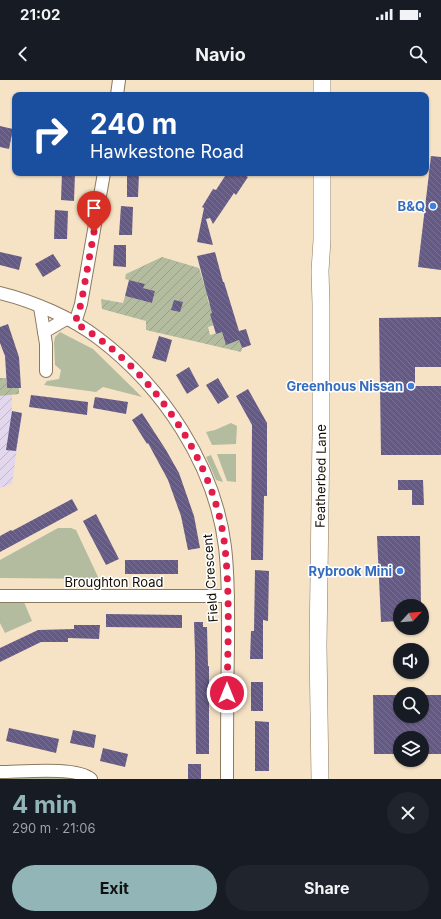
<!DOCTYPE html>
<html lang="en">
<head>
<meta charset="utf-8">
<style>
  :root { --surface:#171b24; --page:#20242c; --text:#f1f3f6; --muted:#9ea1a6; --accent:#92b5b7 }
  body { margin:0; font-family:Inter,sans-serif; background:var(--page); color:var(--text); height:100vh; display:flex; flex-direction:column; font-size:15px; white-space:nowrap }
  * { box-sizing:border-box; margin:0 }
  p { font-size:13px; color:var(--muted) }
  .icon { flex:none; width:22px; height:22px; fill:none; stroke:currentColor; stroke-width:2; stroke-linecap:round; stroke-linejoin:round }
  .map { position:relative; height:699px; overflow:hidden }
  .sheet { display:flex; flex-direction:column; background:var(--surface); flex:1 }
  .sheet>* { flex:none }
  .banner { position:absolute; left:12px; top:12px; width:417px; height:84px; border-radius:8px; box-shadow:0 1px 3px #0004; background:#1a4fa0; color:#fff; overflow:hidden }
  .needle { width:26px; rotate:64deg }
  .buttons { position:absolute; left:393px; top:519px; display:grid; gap:8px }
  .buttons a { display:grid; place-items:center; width:36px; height:36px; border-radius:50%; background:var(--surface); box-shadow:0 1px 3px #0004; font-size:20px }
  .pin { position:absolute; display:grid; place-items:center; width:34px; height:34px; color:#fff; margin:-41px -17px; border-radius:50% 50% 50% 0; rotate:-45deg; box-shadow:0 0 4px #0007 }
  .pin .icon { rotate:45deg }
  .me { position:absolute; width:44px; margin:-22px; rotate:0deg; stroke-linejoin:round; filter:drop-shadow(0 0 3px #0008) }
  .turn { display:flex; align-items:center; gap:14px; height:84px; padding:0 12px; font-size:18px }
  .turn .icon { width:52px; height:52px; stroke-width:2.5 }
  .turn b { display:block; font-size:28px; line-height:34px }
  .round { display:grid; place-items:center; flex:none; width:42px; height:42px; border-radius:21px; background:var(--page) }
  .head { display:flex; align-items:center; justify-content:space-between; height:68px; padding:0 12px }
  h1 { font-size:24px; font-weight:700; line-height:30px; color:var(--accent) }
  .primary-button { display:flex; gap:8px; margin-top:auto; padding:8px 12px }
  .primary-button a { flex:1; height:46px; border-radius:24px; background:var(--accent); color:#111; font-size:16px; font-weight:700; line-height:46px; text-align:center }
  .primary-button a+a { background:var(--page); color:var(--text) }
  .status { display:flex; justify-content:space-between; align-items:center; height:28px; padding:0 20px; background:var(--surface); direction:ltr }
  .status svg { height:11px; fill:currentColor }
  header { display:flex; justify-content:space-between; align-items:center; height:52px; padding:0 12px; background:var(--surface); font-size:18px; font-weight:700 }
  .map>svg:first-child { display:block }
  .industrial { fill:url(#industrial-furrows) }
  .grass { fill:#b3bc9f }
  .garden { fill:url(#garden-furrows) }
  .building { fill:url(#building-back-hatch) }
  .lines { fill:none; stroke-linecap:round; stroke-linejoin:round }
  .street-casing { stroke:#8b7a5f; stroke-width:14 }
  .secondary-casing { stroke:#8b7a5f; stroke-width:18 }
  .street { stroke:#fff; stroke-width:12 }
  .secondary { stroke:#fff; stroke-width:17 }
  .route { stroke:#e11d48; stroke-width:7; stroke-dasharray:0 12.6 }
  .shop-dot { fill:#3f7fe0; stroke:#fff; stroke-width:1.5 }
  .labels { text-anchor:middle; stroke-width:3; stroke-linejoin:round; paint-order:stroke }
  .shop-label { font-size:13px; font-weight:bold; fill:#366cbe; stroke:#fff; text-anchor:end }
  .street-label { font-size:13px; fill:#150e05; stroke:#fff }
</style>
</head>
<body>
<div class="status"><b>21:02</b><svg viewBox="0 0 49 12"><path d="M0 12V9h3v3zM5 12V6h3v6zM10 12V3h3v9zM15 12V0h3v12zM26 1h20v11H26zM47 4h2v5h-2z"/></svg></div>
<header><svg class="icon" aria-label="back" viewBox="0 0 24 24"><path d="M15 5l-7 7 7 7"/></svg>Navio<svg class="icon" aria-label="search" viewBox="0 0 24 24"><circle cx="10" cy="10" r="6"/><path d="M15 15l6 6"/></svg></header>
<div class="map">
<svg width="441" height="699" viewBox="0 0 441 699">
  <defs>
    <pattern id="industrial-furrows" width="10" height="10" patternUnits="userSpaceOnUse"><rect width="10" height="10" fill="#e2d7ec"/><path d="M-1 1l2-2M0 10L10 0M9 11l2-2" fill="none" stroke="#c1b7c9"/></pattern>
    <pattern id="garden-furrows" width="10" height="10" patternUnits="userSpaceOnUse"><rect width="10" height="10" fill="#b3bc9f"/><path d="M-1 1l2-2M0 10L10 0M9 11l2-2" fill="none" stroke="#99a087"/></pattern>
    <pattern id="building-back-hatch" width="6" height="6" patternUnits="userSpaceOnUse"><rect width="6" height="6" fill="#645a85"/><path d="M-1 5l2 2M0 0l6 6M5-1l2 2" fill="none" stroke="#797191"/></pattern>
  </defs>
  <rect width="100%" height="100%" fill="#f6e3c6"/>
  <!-- industrial -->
  <polygon class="industrial" points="12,315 12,331 22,333 12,404 0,408 0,316"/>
  <!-- grass -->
  <g class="grass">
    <polygon points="60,252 93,269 142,317 103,307 96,312 44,305 47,301 59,299 61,290 55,285 54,263 55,257"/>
    <polygon points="231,343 237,346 236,364 212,365 206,352 215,350"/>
    <polygon points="217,374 236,374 236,402 227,401"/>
    <polygon points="211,375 223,402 216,400 206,377"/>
    <polygon points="58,448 71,448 76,450 99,499 0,498 0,480"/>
    <polygon points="0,522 24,522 32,541 5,553 0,543"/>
    <polygon points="0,697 78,697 81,699 0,699"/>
  </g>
  <!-- garden -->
  <g class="garden">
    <polygon points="162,177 199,188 204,204 212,203 215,214 207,216 209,224 217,222 214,245 208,247 210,255 225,251 226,254 223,256 226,264 239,260 242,268 241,272 146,250 146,241 102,229 101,219 123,223 125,216 152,223 155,211 143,208 144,204 125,199 126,194"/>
    <polygon points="0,298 6,298 7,308 19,308 19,314 0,316"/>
  </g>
  <!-- building -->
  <g class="building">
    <polygon points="0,46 13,49 9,69 0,67"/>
    <polygon points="431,76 441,77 441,190 418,187"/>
    <polygon points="62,93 75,93 74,121 61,120"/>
    <polygon points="127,93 139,93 138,117 127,117"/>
    <polygon points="227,93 242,93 248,97 236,115 234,113 213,144 210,138 206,139 213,165 197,162 204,128 202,127 213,109 216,110"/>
    <polygon points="121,126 133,127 132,155 119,155"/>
    <polygon points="55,130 68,131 67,159 54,159"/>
    <polygon points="114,165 126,165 126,187 113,186"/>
    <polygon points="0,172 22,177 19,190 0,185"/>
    <polygon points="215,172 223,202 224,202 239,251 246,249 251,265 242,268 239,260 226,265 222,252 216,254 210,234 212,233 197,176"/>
    <polygon points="53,174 61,186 43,197 35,184"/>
    <polygon points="129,200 145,204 143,208 155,211 152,223 125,216"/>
    <polygon points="174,220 183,222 180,232 171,230"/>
    <polygon points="441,237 441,287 415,287 415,306 441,306 441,375 381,375 379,238"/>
    <polygon points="8,244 19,277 21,308 7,308 5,276 0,263 0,247"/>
    <polygon points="159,256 172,260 166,282 152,278"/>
    <polygon points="189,287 199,306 187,314 176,295"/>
    <polygon points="218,298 229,317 218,324 206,305"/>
    <polygon points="248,309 267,343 267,416 264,416 263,480 251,480 252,345 236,316"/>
    <polygon points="31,315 88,322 87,335 29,327"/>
    <polygon points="95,317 128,322 126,334 93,328"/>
    <polygon points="12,331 22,333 16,371 6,370"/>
    <polygon points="142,333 166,370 179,393 194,436 200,468 188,470 181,436 168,400 148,363 147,364 132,340"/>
    <polygon points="398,400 423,400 424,425 412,425 412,410 398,410"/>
    <polygon points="72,419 78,430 0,472 0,456 11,450 12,451"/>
    <polygon points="96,434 119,479 106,485 83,441"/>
    <polygon points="377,456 420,456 421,526 400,526 400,541 381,542"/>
    <rect x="125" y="480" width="53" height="14"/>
    <polygon points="255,490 269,491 268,541 263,540 263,579 250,579 251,551 254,551"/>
    <polygon points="106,534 182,535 182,548 106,547"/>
    <polygon points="194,542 203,542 203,547 207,547 208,586 209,586 209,674 196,674 195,572"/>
    <polygon points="74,545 100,545 99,559 68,558 68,562 41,562 0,582 0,568 38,550 74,549"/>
    <rect x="251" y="602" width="12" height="29"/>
    <polygon points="373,615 400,615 400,636 422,636 422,615 441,615 441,674 422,674 422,658 400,658 400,674 374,674"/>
    <polygon points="255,641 269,642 269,691 255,691"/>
    <polygon points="9,648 59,659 56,673 6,661"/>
    <polygon points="73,650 96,655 94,668 70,663"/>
    <polygon points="103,668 128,674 125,687 100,681"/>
    <rect x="188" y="684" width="13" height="15"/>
  </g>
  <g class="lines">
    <defs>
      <g id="street">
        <polyline points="117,15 119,0"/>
        <path d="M 0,213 C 33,221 72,238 98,258 C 163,307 215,385 225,467 C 229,500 228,533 228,566 C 227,611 227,655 227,699"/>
        <polyline points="40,227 46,264 46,291"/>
        <polyline points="75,243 81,224 104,93"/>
        <polyline points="44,252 66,239"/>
        <polyline points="0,516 228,516"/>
        <path d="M 0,692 C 21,692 76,686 91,699"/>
      </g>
      <g id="secondary">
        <polyline points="322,15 322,0"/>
        <path id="s1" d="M 320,699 L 318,566 L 321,355 L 321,224 L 320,191 L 322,160 L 322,93"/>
      </g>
    </defs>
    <!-- street casing -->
    <use href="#street" class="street-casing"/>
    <!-- secondary casing -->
    <use href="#secondary" class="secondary-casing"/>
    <!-- street -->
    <use href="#street" class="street"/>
    <!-- secondary -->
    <use href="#secondary" class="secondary"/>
  </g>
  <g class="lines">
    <!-- route -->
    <path class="route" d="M 94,152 L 81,224 L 75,243 C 150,286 216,381 225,468 C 230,516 228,565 227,613"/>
  </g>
  <!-- markers -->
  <g class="shop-dot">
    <circle cx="433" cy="126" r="4"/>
    <circle cx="411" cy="306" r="4"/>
    <circle cx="400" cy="491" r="4"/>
  </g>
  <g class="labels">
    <!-- shop labels -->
    <g class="shop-label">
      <text x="425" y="131">B&amp;Q</text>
      <text x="403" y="311">Greenhous Nissan</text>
      <text x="392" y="496">Rybrook Mini</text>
    </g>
    <!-- street labels -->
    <g class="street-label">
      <text dy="5" stroke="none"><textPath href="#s1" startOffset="303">Featherbed Lane</textPath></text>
      <text transform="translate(210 498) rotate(-94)" y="5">Field Crescent</text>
      <text x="114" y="507">Broughton Road</text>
    </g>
  </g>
</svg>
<div class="buttons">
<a><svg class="needle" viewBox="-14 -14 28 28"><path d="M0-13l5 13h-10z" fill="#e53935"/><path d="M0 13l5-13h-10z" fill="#9ea1a6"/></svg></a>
<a><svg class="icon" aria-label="sound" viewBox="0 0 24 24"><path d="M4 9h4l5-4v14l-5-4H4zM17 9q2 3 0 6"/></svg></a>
<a><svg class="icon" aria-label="search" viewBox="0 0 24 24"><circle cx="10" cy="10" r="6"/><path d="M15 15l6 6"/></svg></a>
<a><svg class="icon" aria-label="layers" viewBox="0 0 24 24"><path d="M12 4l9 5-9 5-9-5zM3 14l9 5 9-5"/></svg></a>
</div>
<div class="pin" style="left:94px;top:152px;background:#d93025"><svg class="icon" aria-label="arrive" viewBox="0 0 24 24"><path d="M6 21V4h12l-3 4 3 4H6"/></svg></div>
<svg class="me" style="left:227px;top:613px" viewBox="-20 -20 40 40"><circle r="17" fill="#e11d48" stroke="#fff" stroke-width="3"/><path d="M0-11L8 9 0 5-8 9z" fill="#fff"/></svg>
<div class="banner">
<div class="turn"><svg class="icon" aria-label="right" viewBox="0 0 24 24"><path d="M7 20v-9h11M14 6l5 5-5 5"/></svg><div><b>240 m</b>Hawkestone Road</div></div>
</div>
</div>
<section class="sheet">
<div class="head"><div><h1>4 min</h1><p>290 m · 21:06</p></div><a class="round"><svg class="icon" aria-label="close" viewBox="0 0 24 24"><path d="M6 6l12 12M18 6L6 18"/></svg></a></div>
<div class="primary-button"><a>Exit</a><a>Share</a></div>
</section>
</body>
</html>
